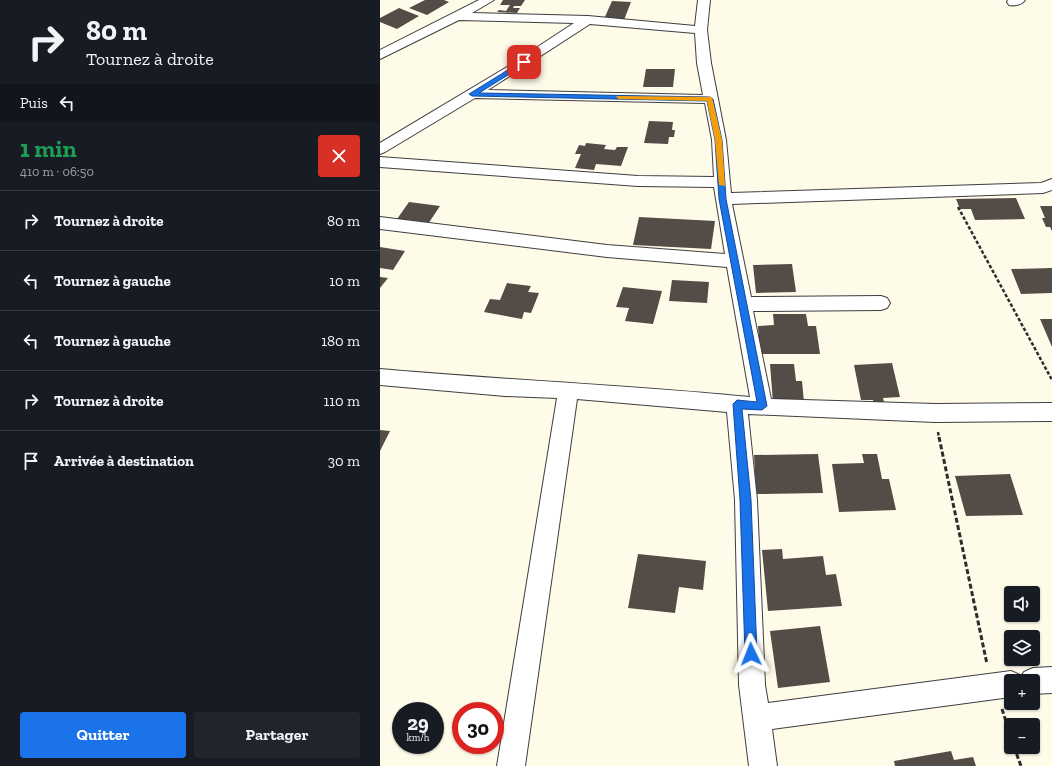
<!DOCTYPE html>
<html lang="fr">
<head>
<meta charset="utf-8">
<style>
  :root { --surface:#171b24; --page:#20242c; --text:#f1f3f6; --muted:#9ea1a6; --line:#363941; --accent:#1a73e8 }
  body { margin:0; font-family:"Zilla Slab",serif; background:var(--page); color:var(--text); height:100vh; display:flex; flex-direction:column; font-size:15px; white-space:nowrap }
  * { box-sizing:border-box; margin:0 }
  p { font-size:13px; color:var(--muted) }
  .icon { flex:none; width:22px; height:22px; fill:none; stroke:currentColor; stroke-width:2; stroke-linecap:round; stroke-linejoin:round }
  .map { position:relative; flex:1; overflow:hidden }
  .details { display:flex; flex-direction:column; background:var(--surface); width:380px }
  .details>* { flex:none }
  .top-card { background:#171b24; color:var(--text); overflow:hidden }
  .controls { position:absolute; left:624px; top:586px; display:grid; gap:8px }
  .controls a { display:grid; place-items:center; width:36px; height:36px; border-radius:4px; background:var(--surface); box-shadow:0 1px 3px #0004; font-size:20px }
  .speed { position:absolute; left:12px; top:702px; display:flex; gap:8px; font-size:20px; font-weight:700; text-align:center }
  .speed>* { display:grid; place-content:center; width:52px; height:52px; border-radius:50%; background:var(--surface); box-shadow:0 1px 3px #0004; line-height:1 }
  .speed small { font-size:10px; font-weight:400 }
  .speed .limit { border:6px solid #d22; background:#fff; color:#111 }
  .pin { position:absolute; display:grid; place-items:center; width:34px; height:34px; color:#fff; margin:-17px; border-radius:8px; box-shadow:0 2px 6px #0006 }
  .me { position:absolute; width:44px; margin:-22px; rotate:358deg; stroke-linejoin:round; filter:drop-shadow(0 0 3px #0008) }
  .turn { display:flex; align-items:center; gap:14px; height:84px; padding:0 20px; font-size:18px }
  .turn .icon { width:52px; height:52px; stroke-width:2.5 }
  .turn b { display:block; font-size:28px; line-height:34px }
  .then { display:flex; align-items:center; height:38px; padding:0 20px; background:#0003; gap:8px; font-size:15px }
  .round { display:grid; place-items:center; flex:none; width:42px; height:42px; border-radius:4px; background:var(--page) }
  .head { display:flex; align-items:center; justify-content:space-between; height:68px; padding:0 20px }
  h1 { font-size:24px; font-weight:700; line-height:30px; color:#1e9e55 }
  .button { display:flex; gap:8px; margin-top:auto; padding:8px 20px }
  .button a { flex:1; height:46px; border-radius:4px; background:var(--accent); color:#fff; font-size:16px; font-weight:700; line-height:46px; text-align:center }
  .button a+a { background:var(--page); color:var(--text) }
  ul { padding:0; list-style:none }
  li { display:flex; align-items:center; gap:12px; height:60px; padding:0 20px; border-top:1px solid var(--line) }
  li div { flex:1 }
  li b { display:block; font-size:15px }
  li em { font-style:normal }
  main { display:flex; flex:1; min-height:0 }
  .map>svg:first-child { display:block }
  .building { fill:#534c47 }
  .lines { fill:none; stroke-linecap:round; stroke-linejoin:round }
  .street-casing { stroke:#3e3e3e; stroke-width:2 }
  .path-far1 { stroke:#2d2d2d; stroke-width:2.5; stroke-dasharray:3.5 2; stroke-linecap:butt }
  .path { stroke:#2d2d2d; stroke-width:3; stroke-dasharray:5 2.5; stroke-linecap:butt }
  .street { fill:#fff; fill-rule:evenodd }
  .route { fill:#1a73e8; stroke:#114b97 }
  .slow { fill:#f59e0b }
</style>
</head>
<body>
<main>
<section class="details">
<div class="top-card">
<div class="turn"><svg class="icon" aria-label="right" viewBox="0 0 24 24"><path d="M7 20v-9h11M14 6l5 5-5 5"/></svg><div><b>80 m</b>Tournez à droite</div></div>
<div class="then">Puis<svg class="icon" aria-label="left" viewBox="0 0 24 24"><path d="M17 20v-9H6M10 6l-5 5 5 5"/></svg></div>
</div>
<div class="head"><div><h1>1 min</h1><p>410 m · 06:50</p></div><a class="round" style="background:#d93025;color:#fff"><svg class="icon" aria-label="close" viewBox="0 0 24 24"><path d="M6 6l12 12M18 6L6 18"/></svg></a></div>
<ul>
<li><svg class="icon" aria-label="right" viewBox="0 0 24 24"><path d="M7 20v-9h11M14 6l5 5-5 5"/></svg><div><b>Tournez à droite</b></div><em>80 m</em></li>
<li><svg class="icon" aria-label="left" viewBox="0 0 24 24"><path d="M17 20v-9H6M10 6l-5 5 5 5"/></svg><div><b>Tournez à gauche</b></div><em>10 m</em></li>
<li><svg class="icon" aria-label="left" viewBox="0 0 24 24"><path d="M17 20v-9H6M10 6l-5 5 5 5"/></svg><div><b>Tournez à gauche</b></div><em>180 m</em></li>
<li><svg class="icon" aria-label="right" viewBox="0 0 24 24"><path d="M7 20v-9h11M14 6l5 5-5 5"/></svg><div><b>Tournez à droite</b></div><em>110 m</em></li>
<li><svg class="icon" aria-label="arrive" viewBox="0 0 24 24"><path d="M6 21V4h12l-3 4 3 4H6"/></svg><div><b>Arrivée à destination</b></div><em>30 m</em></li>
</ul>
<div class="button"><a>Quitter</a><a>Partager</a></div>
</section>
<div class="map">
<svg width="672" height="766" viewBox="0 0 672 766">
  <rect width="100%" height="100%" fill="#fffbe9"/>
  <!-- building -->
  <g class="building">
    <polygon points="45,0 64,0 69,2 47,15 29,8"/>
    <polygon points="123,0 145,0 141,6 134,6 133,8 140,8 137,13 117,12 119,10 126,11 130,5 120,5"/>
    <polygon points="232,1 251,2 244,20 224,19"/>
    <polygon points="19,8 39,16 17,29 0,22 0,18"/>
    <polygon points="266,69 295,69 293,87 263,87"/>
    <polygon points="269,121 293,122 292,130 295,130 294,137 289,137 288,144 264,143"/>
    <polygon points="206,143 226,145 224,149 235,150 237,147 248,147 241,166 216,164 214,170 195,168 201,154 195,154 199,145 205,146"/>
    <polygon points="636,198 645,219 595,220 591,209 580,209 576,199"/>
    <polygon points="29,202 60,206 46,227 15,222"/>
    <polygon points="660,206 672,206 672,231 670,227 666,227 662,218 665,218"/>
    <polygon points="259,217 335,221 331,249 253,245"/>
    <polygon points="0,247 25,251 13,270 0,268"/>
    <polygon points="412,264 416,292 376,293 373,265"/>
    <polygon points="672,268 672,293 641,294 631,269"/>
    <polygon points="0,277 8,278 0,288"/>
    <polygon points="292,280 329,282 327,303 289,301"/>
    <polygon points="127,283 151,286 148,292 159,293 151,313 144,312 142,319 104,312 110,299 120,300"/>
    <polygon points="243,287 282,291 273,324 245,321 249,308 236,307"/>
    <polygon points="393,314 426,314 428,326 436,326 440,354 380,354 378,326 394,325"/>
    <polygon points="660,319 672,319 672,347"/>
    <polygon points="512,363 520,397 503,398 505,405 494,406 493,400 481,400 474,365"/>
    <polygon points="390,364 414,364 416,381 422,381 424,402 393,403"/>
    <polygon points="0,430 10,431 0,451"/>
    <polygon points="438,454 443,493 376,494 374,455"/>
    <polygon points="482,454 497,454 502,479 509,479 516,510 459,512 452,464 484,463"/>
    <polygon points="630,474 643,515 586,516 575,476"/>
    <polygon points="402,549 403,559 443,556 446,575 456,574 462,606 388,611 382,550"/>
    <polygon points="258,554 326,561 323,590 299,587 295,613 248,608"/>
    <polygon points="440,626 450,682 398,688 390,631"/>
    <polygon points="571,751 574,760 593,757 596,766 515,766 514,761"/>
  </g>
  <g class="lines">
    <defs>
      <g id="street">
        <path d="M 99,0 L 114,0 L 92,13 L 208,16 L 315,26 L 318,0 L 330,0 L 327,30 L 331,63 L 346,140 L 351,193 L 661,183 L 672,179 L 672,190 L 663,193 L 352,204 L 371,297 L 501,296 L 507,298 L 510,303 L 507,308 L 501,310 L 373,311 L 391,399 L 555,404 L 672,403 L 672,421 L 555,422 L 368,414 L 377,500 L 385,685 L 388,703 L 631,671 L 640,675 L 641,677 L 644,672 L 653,668 L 672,667 L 672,693 L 653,694 L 653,681 L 631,681 L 631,697 L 392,729 L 397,766 L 369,766 L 359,685 L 355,500 L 347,412 L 197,399 L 145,766 L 117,766 L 177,398 L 125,396 L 0,385 L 0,369 C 123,380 247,385 370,397 L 347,267 L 227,257 L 0,229 L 0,217 L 227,245 L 345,254 L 334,187 L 258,186 L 0,167 L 0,157 L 258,176 L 334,177 L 332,140 L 325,103 L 95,98 L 5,152 L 0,154 L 0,143 L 127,67 L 194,23 L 79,20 L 0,59 L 0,50 ZM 210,24 L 315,33 L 317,63 L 323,95 L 108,90 Z"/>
        <path d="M 628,0 L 645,0 C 642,5 634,6 629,5 L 627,2 Z"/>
      </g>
    </defs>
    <!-- street casing -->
    <use href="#street" class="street-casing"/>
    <!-- path-far1 -->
    <g class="path-far1">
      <polyline points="578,207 672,380"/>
      <polyline points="558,432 559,438"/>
    </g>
    <!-- path -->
    <g class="path">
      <polyline points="559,437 607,664"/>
      <polyline points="622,709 631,737"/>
      <polyline points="634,747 641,766"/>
    </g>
    <!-- street -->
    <use href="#street" class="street"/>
  </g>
  <!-- route -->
  <polygon class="route" points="144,60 148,62 147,63 99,93 330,97 333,99 342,140 346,199 387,406 382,410 362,409 371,500 377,654 375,658 371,660 367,658 365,654 360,500 353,404 357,400 377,402 339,199 335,140 327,101 92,96 89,94"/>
  <!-- slow -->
  <polygon class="slow" points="237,96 332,97 342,140 345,186 339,185 335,140 327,101 239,99 236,97"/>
</svg>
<div class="controls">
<a><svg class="icon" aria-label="sound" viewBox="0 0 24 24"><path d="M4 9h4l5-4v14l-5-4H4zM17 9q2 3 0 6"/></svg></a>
<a><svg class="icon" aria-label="layers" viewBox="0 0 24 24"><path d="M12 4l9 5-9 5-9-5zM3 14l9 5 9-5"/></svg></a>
<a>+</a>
<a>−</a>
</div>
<div class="speed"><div>29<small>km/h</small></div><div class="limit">30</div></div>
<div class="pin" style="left:144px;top:62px;background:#d93025"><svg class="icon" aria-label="arrive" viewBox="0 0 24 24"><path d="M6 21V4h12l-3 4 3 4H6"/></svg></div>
<svg class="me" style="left:371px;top:654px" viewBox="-20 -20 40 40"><path d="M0-17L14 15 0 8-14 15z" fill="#1a73e8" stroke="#fff" stroke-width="4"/></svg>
</div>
</main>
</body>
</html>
